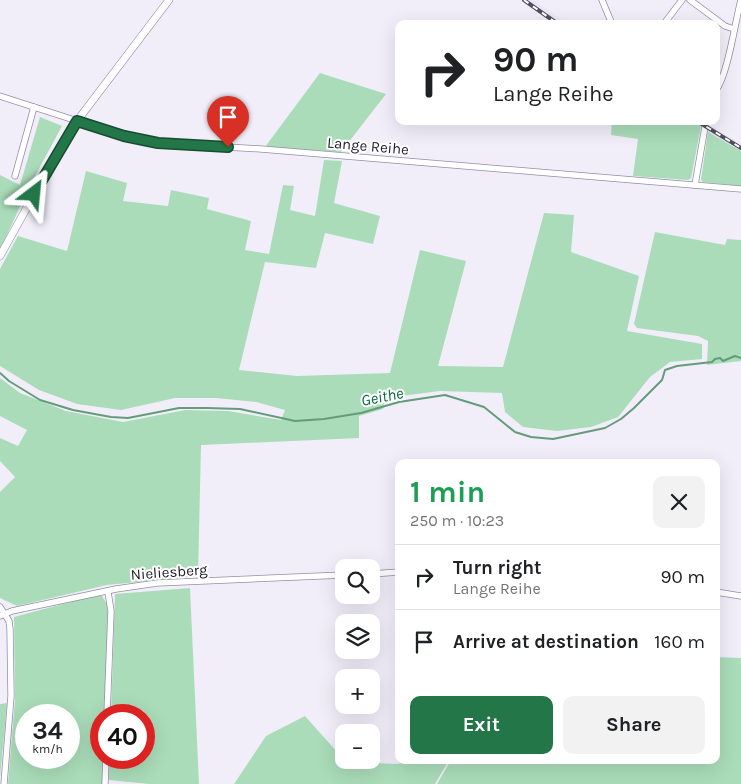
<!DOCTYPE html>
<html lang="en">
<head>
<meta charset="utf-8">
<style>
  :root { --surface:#fff; --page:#f2f2f2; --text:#202124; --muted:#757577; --line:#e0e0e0; --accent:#237648 }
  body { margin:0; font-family:Karla,sans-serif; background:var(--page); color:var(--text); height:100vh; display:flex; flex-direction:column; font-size:19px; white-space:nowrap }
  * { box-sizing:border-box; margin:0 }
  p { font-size:16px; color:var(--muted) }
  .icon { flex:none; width:28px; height:28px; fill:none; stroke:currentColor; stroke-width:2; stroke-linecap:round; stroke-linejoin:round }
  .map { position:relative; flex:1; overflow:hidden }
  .details { position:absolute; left:395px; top:459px; width:325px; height:305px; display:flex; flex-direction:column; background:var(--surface); border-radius:10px; box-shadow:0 5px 20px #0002 }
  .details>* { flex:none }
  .banner { position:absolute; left:395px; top:20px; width:325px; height:105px; border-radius:10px; box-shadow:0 5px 20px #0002; background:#fff; color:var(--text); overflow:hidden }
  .tools { position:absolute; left:335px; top:559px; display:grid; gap:10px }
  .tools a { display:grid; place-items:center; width:45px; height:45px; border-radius:10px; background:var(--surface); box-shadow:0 5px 20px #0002; font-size:25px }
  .speed { position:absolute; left:15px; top:704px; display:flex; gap:10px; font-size:25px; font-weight:700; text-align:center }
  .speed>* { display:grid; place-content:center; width:65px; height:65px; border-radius:50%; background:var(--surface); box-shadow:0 5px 20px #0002; line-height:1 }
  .speed small { font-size:12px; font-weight:400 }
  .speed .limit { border:8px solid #d22; background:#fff; color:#111 }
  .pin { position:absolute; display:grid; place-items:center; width:42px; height:42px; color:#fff; margin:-51px -21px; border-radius:50% 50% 50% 0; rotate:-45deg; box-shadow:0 0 5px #0007 }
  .pin .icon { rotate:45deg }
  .me { position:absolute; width:55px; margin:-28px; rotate:29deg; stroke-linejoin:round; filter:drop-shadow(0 0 4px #0008) }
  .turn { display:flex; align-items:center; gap:18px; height:105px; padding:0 15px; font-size:22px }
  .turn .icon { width:65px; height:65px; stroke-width:2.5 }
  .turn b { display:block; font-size:35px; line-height:42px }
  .round { display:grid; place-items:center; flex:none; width:52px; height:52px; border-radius:10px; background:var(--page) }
  .overview { display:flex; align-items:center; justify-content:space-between; height:85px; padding:0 15px }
  h1 { font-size:30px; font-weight:700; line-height:38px; color:#1e9e55 }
  .primary-button { display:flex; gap:10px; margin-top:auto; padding:10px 15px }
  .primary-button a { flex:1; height:58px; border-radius:10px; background:var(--accent); color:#fff; font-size:20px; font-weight:700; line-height:58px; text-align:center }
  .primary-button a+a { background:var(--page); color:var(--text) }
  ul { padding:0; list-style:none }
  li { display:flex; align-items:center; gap:15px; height:65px; padding:0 15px; border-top:1px solid var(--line) }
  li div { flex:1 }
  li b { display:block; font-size:19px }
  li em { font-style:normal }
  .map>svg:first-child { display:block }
  .built { fill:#ebe6fc }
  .green { fill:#aadcb9; fill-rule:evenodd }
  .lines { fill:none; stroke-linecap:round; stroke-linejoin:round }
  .stream { stroke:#649c7a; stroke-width:2 }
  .minor-casing { stroke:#938da8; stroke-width:7 }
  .tertiary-casing { stroke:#938da8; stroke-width:8 }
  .minor { stroke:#fff; stroke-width:5.5 }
  .tertiary { stroke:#fff; stroke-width:7 }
  .rail-casing { stroke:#514f59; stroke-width:4 }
  .rail { stroke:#fff; stroke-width:2; stroke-dasharray:5.5; stroke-linecap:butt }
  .route-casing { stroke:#174d2f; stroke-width:12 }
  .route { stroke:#237648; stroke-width:9 }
  .labels { text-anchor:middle; stroke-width:4; stroke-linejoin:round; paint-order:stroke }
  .street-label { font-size:15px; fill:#1d1b25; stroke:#fff }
  .water-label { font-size:16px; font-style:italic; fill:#046739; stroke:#fff }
</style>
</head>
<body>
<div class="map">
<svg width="741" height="784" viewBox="0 0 741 784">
  <rect width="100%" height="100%" fill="#f1eefa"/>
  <!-- built -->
  <g class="built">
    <polygon points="520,0 533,0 568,24 554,24"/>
    <polygon points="711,126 741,144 741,151 708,132"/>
  </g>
  <!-- green -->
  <g class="green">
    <polygon points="320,73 386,94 341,152 265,147"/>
    <polygon points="40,117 62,126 29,187 0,250 0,175 20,185"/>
    <polygon points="612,121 695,121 701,126 691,178 688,180 633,176 638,139 611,135"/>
    <polygon points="708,132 741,151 741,186 703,182 701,180"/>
    <polygon points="324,160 342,161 334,203 380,216 373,244 325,233 316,268 265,262 239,370 297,376 390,373 420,250 466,261 438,366 503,367 544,213 574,215 571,252 639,276 627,331 702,344 702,359 670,362 650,377 618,417 591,427 557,431 523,427 505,412 502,393 440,391 385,398 383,409 359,416 359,438 201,445 198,576 107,585 17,606 0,598 0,492 15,477 0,461 0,438 18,446 27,430 0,416 0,378 20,393 66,411 123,422 185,410 228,411 281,420 285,410 256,402 216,398 175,398 121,410 77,404 39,390 0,366 0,269 18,236 67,251 86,171 127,183 123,201 168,206 171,190 209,198 207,209 251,221 245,250 269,254 283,185 294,186 290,210 315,216"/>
    <polygon points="655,232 725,245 727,239 741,240 741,361 707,365 708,341 698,336 637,328 634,324"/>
    <polygon points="190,588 199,784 149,784 109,780 109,758 144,758 144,715 111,715 115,594"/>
    <path d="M 93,596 L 102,596 L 108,606 L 105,715 L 101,715 L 101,758 L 103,758 L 102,784 L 8,784 L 15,701 L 14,617 ZM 26,715 L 69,715 L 69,758 L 26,758 Z"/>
    <polygon points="716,657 741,658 741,784 437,784 451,760 716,760"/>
    <polygon points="7,703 0,777 0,704"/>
    <polygon points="305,716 346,762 398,764 410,760 449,760 435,784 234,784 266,736"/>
  </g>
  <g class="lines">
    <!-- stream -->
    <polyline class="stream" points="0,373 9,381 40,400 73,410 111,417 128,418 179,408 207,408 240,409 295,421 324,419 361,413 399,402 445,395 484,407 515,432 531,437 553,439 605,428 621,419 634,408 662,380 665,370 677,366 712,362 715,359 720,358 723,361 735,356 741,358"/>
    <defs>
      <g id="minor">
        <polyline points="602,0 612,24"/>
        <polyline points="690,0 725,26 734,29"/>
        <polyline points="666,21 682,0"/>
        <path d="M 716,90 C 728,74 735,22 741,0"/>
        <polyline points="0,96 124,136 158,143 261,149 741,189"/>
        <polyline points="15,176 34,107"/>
        <polyline points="695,185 706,121"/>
        <polyline points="371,574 399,572"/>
        <polyline points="716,592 741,596"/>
        <polyline points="0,607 9,621 10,629 11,696 4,784"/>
        <polyline points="0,616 12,611 116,589 157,583 344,575"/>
        <polyline points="107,715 111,611 108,592"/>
        <polyline points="105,784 106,758"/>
      </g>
      <polyline id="tertiary" points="0,256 60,148 77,121 169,0"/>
    </defs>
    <!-- minor casing -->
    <use href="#minor" class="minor-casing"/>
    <!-- tertiary casing -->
    <use href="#tertiary" class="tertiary-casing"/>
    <!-- minor -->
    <use href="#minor" class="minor"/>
    <!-- tertiary -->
    <use href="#tertiary" class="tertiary"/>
    <defs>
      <g id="rail">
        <polyline points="524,0 558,24"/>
        <polyline points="697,121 741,148"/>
      </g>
    </defs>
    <!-- rail casing -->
    <use href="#rail" class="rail-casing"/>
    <!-- rail -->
    <use href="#rail" class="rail"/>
  </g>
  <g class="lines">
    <defs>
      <polyline id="route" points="34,194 77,121 124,136 158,143 228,147"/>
    </defs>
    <!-- route casing -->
    <use href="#route" class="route-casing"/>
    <!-- route -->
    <use href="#route" class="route"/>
  </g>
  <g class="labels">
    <!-- street labels -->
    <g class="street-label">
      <text transform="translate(368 146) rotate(5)" y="5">Lange Reihe</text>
      <text transform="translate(169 572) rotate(-4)" y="5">Nieliesberg</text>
    </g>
    <!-- water labels -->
    <g class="water-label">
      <text transform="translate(382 396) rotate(-11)" y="6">Geithe</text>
    </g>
  </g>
</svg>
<div class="tools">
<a><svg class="icon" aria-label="search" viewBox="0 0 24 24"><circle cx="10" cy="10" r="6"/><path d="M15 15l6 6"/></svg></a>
<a><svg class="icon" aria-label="layers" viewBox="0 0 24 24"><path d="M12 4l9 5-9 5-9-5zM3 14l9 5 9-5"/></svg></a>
<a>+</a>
<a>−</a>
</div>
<div class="speed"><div>34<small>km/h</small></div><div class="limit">40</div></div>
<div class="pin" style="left:228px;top:147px;background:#d93025"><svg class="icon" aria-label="arrive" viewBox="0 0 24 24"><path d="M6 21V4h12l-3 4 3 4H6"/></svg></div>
<svg class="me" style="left:34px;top:194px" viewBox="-20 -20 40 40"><path d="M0-17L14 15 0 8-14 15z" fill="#237648" stroke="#fff" stroke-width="4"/></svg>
<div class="banner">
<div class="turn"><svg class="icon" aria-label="right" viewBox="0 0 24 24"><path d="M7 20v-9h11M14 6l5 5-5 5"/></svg><div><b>90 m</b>Lange Reihe</div></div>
</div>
<section class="details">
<div class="overview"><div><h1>1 min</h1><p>250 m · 10:23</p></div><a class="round"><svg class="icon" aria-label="close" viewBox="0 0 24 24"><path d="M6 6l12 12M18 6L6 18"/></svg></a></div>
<ul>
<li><svg class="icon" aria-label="right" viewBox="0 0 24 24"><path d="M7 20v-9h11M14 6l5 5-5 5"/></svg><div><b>Turn right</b><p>Lange Reihe</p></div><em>90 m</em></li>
<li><svg class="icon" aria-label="arrive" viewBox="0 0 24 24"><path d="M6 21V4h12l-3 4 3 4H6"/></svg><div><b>Arrive at destination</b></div><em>160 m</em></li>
</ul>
<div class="primary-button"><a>Exit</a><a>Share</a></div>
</section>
</div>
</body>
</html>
